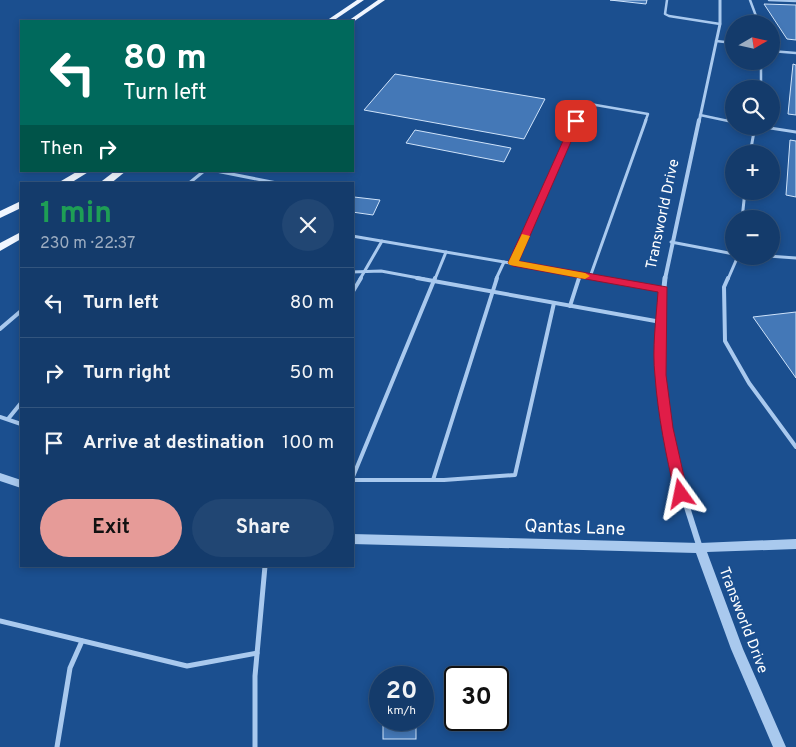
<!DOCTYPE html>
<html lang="en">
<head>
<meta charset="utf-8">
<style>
  :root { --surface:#143b6b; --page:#214673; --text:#f1f3f6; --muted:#9dadc1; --line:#33557e; --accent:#e69b98 }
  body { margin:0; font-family:Overpass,sans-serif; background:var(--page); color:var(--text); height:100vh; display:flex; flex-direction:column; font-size:19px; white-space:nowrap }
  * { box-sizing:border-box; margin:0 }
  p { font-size:16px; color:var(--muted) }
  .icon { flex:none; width:28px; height:28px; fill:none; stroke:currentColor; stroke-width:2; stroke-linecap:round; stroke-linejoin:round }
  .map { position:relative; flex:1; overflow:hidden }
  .panel { position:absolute; left:20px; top:182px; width:334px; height:385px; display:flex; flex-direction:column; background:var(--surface); border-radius:0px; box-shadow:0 2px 8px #0003,0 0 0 1px var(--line) }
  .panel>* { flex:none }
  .banner { position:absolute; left:20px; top:20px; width:334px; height:152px; border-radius:0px; box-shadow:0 2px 8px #0003,0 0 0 1px var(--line); background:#00695c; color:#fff; overflow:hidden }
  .needle { width:32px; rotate:81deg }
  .fabs { position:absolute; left:725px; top:15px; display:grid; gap:10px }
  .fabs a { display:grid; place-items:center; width:55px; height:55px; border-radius:50%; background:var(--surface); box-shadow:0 2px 8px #0003,0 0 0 1px var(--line); font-size:25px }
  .speed { position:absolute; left:369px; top:666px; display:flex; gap:10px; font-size:25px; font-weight:700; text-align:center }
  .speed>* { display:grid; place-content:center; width:65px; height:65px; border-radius:50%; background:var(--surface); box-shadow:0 2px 8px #0003,0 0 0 1px var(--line); line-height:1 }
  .speed small { font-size:12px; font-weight:400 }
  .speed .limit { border:2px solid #111; border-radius:8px; background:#fff; color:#111 }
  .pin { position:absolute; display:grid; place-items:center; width:42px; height:42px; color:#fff; margin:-21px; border-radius:10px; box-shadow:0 2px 8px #0006 }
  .me { position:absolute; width:55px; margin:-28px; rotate:348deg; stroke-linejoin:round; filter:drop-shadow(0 0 4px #0008) }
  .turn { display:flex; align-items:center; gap:18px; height:105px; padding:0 20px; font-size:22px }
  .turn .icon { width:65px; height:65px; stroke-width:2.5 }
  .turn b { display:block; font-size:35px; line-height:42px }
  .then { display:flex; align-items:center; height:48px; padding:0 20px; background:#0003; gap:10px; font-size:19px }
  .round { display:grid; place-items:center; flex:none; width:52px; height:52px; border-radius:26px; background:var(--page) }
  .overview { display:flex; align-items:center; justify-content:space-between; height:85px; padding:0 20px }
  h1 { font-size:30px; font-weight:700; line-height:38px; color:#1e9e55 }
  .cta { display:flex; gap:10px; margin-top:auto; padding:10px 20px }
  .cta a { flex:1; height:58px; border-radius:30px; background:var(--accent); color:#111; font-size:20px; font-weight:700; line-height:58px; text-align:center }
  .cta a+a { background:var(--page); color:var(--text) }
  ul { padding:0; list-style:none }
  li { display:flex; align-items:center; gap:15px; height:70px; padding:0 20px; border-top:1px solid var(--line) }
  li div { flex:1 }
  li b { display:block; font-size:19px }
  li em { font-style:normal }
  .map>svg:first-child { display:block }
  .building { fill:#4478b7; stroke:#cfe3fa }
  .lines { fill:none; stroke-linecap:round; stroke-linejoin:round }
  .service-far3 { stroke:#a9c9ee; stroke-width:2.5 }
  .service-far2 { stroke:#a9c9ee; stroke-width:3 }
  .service-far1 { stroke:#a9c9ee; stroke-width:4 }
  .service { stroke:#a9c9ee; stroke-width:5 }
  .minor-far3 { stroke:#a9c9ee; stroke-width:3 }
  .minor-far2 { stroke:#a9c9ee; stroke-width:4 }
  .minor-far1 { stroke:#a9c9ee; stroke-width:5 }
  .minor { stroke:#a9c9ee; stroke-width:6 }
  .tertiary { fill:#a9c9ee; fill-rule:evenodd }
  .primary { fill:#f0f6ff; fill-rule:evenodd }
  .route { fill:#e11d48; stroke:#92132f }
  .slow { fill:#f59e0b }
  .labels { text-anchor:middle; stroke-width:4; stroke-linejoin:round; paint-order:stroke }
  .street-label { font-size:15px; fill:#fff; stroke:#1b4f8f }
  .near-street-label { font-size:18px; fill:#fff; stroke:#1b4f8f }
</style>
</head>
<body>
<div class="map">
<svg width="796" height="747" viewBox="0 0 796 747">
  <rect width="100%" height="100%" fill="#1b4f8f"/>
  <!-- building -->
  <g class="building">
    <polygon points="610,0 647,0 646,4"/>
    <polygon points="764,4 796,5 796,40 787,39"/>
    <polygon points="793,64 796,65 796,115 788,114"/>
    <polygon points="395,74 545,99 524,139 364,110"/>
    <polygon points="415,130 511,148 504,162 406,143"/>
    <polygon points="790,140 796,141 796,197 786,195"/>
    <polygon points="354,197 380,200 373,215 352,212"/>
    <polygon points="796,312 796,378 753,317"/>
    <rect x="383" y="720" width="33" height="19"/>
  </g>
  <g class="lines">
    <!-- service-far3 -->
    <g class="service-far3">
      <polyline points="667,0 665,14 669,16 720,24"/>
      <polyline points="750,0 759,24"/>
      <polyline points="769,0 796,1"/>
      <polyline points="716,41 734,43"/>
      <polyline points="771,51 796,53"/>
      <polyline points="761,61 761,89"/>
      <polyline points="700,115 733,122"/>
      <polyline points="576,122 584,103 648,114 645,122"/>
    </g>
    <!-- service-far2 -->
    <g class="service-far2">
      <polyline points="727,120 734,122"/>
      <polyline points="757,126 796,132"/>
      <polyline points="750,154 755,126"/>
      <polyline points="216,171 282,184"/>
      <polyline points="188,184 204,171"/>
      <polyline points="742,219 745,191"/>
      <polyline points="352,236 604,279"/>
      <polyline points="671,242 734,254"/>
      <polyline points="768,256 796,258"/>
      <polyline points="513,263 576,120"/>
      <polyline points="352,272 381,271 424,279"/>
      <polyline points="590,277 646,120"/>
      <polyline points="360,279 382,241"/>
      <polyline points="435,279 446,252"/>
      <polyline points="496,279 504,262"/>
      <polyline points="579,279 580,275"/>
      <polyline points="728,279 738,256"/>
    </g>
    <!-- service-far1 -->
    <g class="service-far1">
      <polyline points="417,278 661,322"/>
      <polyline points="596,278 663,289"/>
      <polyline points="728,278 724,287 725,341 749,383 796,447"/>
      <polyline points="352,293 361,278"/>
      <polyline points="570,306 579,278"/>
      <polyline points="0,329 21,311"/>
      <polyline points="0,417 21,424"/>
      <polyline points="8,419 21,403"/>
      <polyline points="352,479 435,278"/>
      <polyline points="352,480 444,480 515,475 554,303"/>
      <polyline points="433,480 497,278"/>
    </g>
    <!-- service -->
    <g class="service">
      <polyline points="0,621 187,666 257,653"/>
      <polyline points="57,747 70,668 82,641"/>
      <polyline points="255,747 255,676 265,566"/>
    </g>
    <!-- minor-far3 -->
    <polyline class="minor-far3" points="699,122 720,24 720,0"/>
    <!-- minor-far2 -->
    <polyline class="minor-far2" points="665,279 699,120"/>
    <!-- minor-far1 -->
    <path class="minor-far1" d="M 665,278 C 656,347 661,415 679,483"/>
    <!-- minor -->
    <polyline class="minor" points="679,482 700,548"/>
    <!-- tertiary -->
    <g class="tertiary">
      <polygon points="0,473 21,480 21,488 0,481"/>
      <polygon points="352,534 700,543 796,539 796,549 707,552 743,649 786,747 773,747 731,649 696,553 352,544"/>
    </g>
    <!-- primary -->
    <g class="primary">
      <polygon points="357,0 364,0 333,21 326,21"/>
      <polygon points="378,0 385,0 353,22 348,21"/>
      <polygon points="78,171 90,171 69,184 56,184"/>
      <polygon points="115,171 126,171 110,184 98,184"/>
      <polygon points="21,201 21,208 0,218 0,211"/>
      <polygon points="21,232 21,239 0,251 0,243"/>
    </g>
  </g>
  <!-- route -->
  <path class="route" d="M 576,119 L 580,121 L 519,261 L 667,287 L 666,375 L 673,428 L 688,494 L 681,499 L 675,494 C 666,455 658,416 655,376 C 652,348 656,320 658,292 L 513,266 L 508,263 L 572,121 Z"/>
  <!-- slow -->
  <polygon class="slow" points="522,234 530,236 519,261 585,273 590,276 585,279 510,265 508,263"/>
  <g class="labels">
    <!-- street labels -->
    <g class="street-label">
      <text transform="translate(662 214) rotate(-78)" y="5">Transworld Drive</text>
      <text transform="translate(744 620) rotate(69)" y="5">Transworld Drive</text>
    </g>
    <!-- near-street labels -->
    <g class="near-street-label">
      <text transform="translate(575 527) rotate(2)" y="6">Qantas Lane</text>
    </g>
  </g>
</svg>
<div class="fabs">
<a><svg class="needle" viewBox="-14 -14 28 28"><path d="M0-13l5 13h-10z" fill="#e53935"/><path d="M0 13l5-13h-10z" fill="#9dadc1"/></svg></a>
<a><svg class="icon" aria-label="search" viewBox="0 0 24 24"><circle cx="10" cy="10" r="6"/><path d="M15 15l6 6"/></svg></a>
<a>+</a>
<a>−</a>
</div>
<div class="speed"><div>20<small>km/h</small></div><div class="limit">30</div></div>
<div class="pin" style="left:576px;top:121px;background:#d93025"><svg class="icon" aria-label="arrive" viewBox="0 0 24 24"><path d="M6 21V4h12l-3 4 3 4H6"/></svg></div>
<svg class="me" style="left:681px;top:494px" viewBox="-20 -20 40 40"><path d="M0-17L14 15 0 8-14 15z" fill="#e11d48" stroke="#fff" stroke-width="4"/></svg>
<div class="banner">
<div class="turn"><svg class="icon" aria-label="left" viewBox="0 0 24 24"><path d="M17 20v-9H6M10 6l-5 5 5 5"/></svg><div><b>80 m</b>Turn left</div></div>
<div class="then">Then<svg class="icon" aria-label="right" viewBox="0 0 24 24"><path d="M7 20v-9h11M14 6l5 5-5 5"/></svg></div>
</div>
<section class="panel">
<div class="overview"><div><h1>1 min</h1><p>230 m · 22:37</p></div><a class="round"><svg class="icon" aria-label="close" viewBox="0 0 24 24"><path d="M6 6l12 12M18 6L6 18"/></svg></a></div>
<ul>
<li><svg class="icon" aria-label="left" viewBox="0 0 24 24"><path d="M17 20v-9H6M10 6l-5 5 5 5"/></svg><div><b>Turn left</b></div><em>80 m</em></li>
<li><svg class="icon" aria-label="right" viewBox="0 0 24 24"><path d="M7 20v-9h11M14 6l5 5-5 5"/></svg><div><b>Turn right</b></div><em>50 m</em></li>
<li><svg class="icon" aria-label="arrive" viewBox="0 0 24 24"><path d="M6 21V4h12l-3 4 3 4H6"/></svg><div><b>Arrive at destination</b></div><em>100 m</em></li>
</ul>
<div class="cta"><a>Exit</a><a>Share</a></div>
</section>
</div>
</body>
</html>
